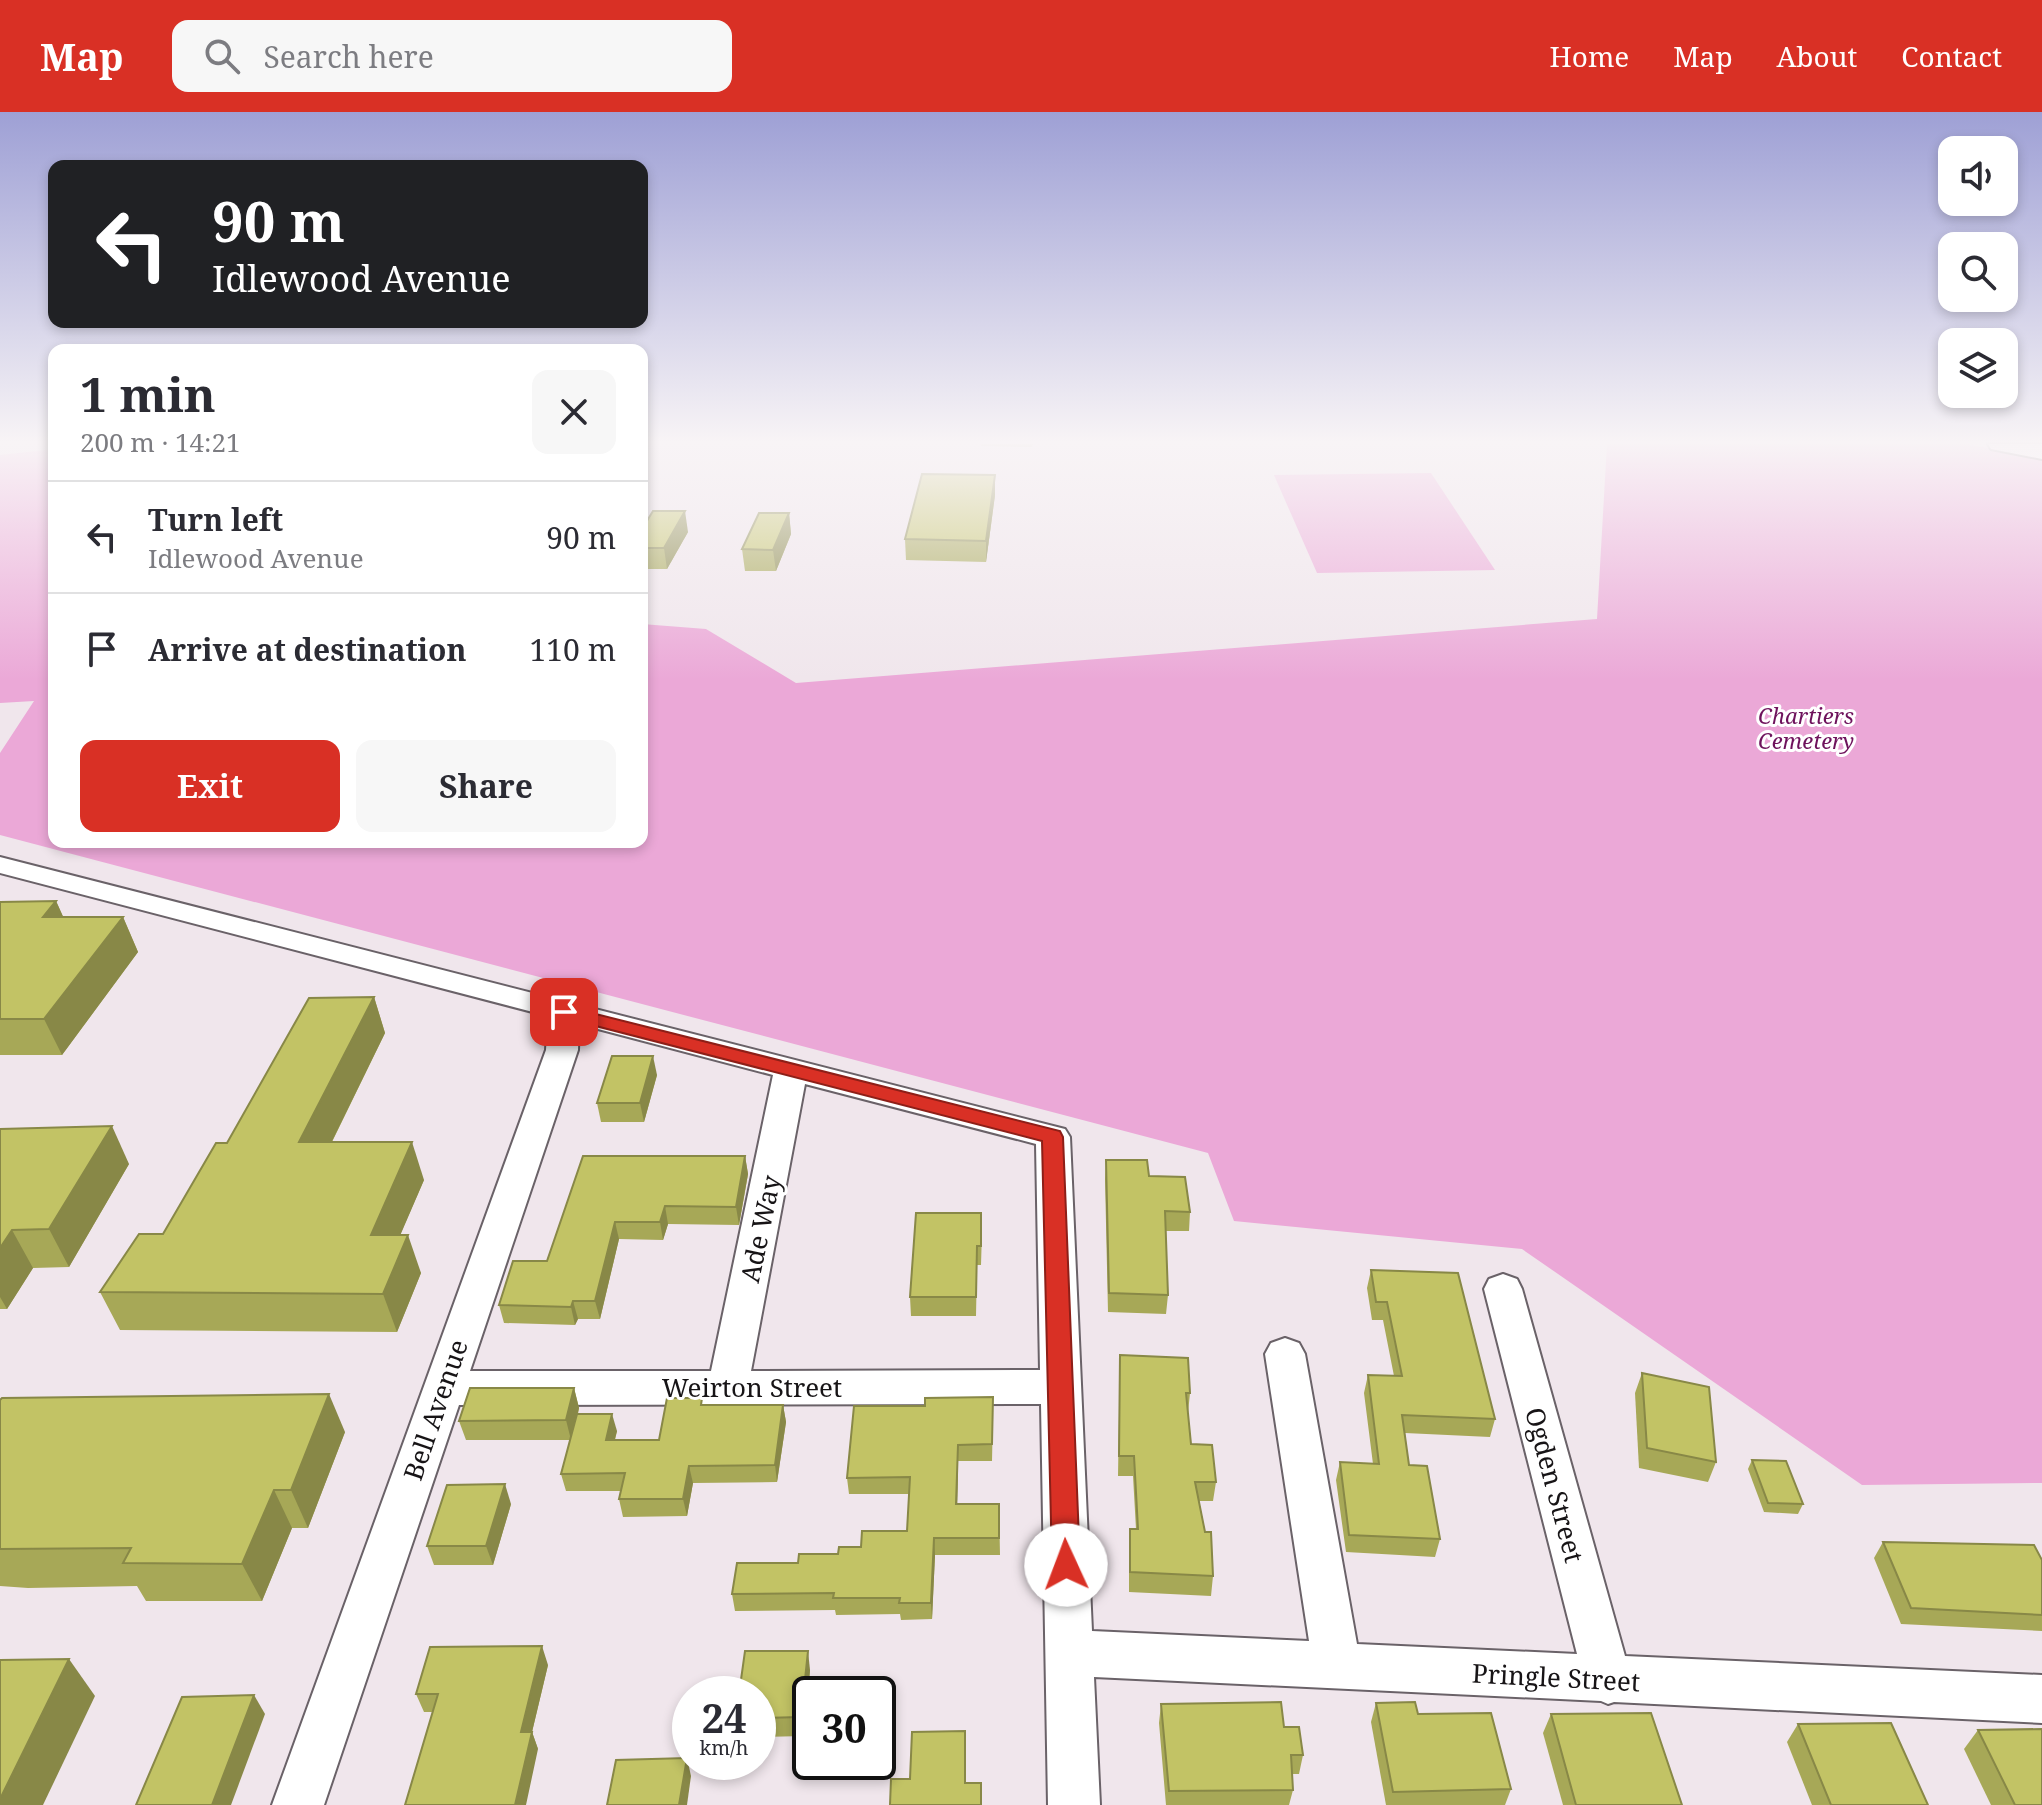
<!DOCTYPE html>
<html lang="en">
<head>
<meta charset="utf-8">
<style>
  :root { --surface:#fff; --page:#f7f7f7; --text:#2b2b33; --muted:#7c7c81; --line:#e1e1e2; --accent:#d93025 }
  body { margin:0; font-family:"Noto Serif",serif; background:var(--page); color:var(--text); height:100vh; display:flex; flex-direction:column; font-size:30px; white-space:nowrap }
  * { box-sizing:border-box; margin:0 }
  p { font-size:26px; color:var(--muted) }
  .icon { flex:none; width:44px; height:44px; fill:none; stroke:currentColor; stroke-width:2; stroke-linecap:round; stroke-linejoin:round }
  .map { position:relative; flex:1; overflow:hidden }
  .sheet { position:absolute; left:48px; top:232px; width:600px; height:504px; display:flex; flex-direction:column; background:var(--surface); border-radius:16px; box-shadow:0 4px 12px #0003 }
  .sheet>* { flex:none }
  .guide { position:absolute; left:48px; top:48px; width:600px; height:168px; border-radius:16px; box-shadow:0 4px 12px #0003; background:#202124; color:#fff; overflow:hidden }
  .buttons { position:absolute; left:1938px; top:24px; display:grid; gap:16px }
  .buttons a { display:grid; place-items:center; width:80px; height:80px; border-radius:16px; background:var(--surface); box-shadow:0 4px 12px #0003; font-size:40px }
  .speed { position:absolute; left:672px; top:1564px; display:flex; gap:16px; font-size:40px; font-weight:700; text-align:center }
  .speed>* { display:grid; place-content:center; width:104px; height:104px; border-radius:50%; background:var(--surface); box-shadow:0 4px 12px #0003; line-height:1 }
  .speed small { font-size:20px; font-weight:400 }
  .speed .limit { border:4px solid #111; border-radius:12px; background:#fff; color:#111 }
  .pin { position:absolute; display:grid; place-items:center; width:68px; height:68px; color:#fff; margin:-34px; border-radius:16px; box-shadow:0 4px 12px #0006 }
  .me { position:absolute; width:88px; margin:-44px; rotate:358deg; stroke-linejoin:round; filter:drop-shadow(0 0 6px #0008) }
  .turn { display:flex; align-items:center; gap:28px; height:168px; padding:0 32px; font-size:36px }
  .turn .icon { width:104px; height:104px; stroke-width:2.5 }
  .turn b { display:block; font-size:56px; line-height:68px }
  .round { display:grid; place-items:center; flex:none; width:84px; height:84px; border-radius:16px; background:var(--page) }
  .headline { display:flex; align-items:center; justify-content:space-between; height:136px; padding:0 32px }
  h1 { font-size:48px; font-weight:700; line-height:60px }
  .button { display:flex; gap:16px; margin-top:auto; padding:16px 32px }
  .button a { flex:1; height:92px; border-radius:16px; background:var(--accent); color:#fff; font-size:32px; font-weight:700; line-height:92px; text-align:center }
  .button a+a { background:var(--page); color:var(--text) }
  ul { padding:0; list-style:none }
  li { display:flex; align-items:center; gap:24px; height:112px; padding:0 32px; border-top:2px solid var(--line) }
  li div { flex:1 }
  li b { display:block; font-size:30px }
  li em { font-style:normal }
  header { display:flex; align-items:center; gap:48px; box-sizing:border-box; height:112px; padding:0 40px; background:var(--accent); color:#fff }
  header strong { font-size:38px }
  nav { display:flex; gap:44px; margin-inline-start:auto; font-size:28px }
  .search { width:560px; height:72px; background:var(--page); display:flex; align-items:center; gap:20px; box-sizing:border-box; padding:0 28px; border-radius:16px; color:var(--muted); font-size:30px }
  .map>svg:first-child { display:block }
  .green { fill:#eba8d7 }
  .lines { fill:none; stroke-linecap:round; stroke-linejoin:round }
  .minor-casing { stroke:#6a6268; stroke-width:4 }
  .secondary-casing { stroke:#6a6268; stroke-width:4 }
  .minor { fill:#fff; fill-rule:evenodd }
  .secondary { fill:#fff; fill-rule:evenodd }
  .wall { fill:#a7a857 }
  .shaded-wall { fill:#888847 }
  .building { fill:#c2c365; stroke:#888847; stroke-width:2 }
  .route { fill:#d93025; stroke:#8d1f18; stroke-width:2 }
  .labels { text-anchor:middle; stroke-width:6; stroke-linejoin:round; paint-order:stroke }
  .park-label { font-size:22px; font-style:italic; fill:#6e125c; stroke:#fff }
  .near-street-label { font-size:26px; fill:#171416; stroke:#fff }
</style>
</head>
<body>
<header>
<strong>Map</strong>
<div class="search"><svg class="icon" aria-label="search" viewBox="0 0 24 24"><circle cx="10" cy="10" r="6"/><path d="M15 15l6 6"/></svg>Search here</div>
<nav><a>Home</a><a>Map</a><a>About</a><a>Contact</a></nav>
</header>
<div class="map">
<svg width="2042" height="1693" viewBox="0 0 2042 1693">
  <rect width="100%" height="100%" fill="#f0e6ec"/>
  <!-- green -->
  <g class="green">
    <polygon points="1607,332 1964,332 2042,345 2042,1371 1862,1373 1522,1137 1234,1109 1208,1041 0,723 0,641 34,589 0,591 0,343 54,337 54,730 642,730 642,512 706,517 796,571 1597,507"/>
    <polygon points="1431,361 1495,458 1317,461 1274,363"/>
  </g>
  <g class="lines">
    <defs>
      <path id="minor" d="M 0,745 L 1065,1017 L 1070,1025 L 1092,1519 L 1309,1529 L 1265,1242 L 1271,1231 L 1285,1226 L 1299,1231 L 1305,1242 L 1357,1532 L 1577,1542 L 1484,1177 L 1489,1167 L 1503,1162 L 1517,1167 L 1522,1177 L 1625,1544 L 2042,1563 L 2042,1611 L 1614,1590 L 1608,1592 L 1601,1589 L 1094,1565 L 1100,1693 L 1048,1693 L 1041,1292 L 459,1293 L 324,1693 L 272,1693 L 546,938 L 548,904 L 0,761 ZM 579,912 L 773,963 L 711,1259 L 470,1259 L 578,938 ZM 805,972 L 1036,1032 L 1040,1258 L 751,1259 Z"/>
      <polygon id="secondary" points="1988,332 2042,332 2042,347 1991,337"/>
    </defs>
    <!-- minor casing -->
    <use href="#minor" class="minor-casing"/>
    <!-- secondary casing -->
    <use href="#secondary" class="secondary-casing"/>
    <!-- minor -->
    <use href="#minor" class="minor"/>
    <!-- secondary -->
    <use href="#secondary" class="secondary"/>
  </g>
  <!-- wall -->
  <g class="wall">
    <polygon points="981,332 1033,332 1032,335 981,334"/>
    <polygon points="995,383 986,450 906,448 905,427"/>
    <polygon points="789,401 791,422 776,459 745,459 742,437"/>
    <polygon points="642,417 688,420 667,457 642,457"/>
    <polygon points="56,789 63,805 123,805 138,840 62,943 0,943 0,790"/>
    <polygon points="374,885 385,921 332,1030 424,1068 400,1123 421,1161 397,1220 120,1218 100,1180 163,1122 227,1031"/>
    <polygon points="657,963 644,1010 601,1010 597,991"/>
    <polygon points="0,1017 129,1052 69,1155 33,1156 7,1197 0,1197"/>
    <polygon points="583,1044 745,1044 748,1062 739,1113 668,1112 663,1128 619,1127 600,1207 578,1207 575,1213 504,1211 499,1193 547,1149"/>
    <polygon points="1106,1048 1149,1064 1190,1100 1189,1119 1166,1119 1168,1183 1166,1202 1108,1200 1105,1067"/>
    <polygon points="982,1120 981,1153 977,1153 976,1204 911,1204 910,1185"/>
    <polygon points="1371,1158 1495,1307 1490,1325 1405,1321 1409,1353 1440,1427 1435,1445 1346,1440 1336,1368 1340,1350 1373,1352 1364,1281 1368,1263 1394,1264 1383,1208 1372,1208 1367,1176"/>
    <polygon points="1120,1243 1190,1281 1188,1301 1191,1332 1216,1370 1213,1389 1199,1389 1213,1464 1211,1484 1129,1480 1129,1436 1130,1417 1136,1417 1133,1364 1118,1364"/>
    <polygon points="1642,1261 1716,1350 1708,1370 1639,1356 1635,1281"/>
    <polygon points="574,1276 579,1296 578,1302 617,1319 615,1328 659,1328 704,1293 783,1293 786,1310 777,1370 693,1371 687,1404 623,1405 619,1387 621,1379 566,1379 561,1362 570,1328 466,1328 459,1309"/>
    <polygon points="0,1288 345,1320 308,1416 292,1416 262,1489 146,1489 137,1474 28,1476 0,1474"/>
    <polygon points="993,1302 992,1349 958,1349 957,1392 999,1392 1000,1443 935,1443 932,1507 901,1508 900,1502 836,1503 835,1498 735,1499 732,1482 798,1451 838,1442 907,1419 909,1382 849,1382 847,1366"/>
    <polygon points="1752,1348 1803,1392 1798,1402 1764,1400 1748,1357"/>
    <polygon points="511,1392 493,1453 434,1453 427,1434"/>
    <polygon points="1883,1430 2042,1448 2042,1519 1901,1512 1874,1446"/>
    <polygon points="548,1553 532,1620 538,1637 432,1600 424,1600 416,1582"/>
    <polygon points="810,1558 804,1624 758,1625 758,1582"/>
    <polygon points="1376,1591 1511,1677 1505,1693 1386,1693 1371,1610"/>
    <polygon points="1161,1592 1284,1615 1303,1643 1299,1662 1292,1662 1293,1678 1289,1693 1166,1693 1159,1611"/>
    <polygon points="1551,1602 1682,1693 1563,1693 1543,1621"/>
    <polygon points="1798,1612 1928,1693 1812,1693 1787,1630"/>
    <polygon points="1978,1618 2042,1693 1991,1693 1964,1637"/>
  </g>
  <!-- shaded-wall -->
  <g class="shaded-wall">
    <polygon points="995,363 995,383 986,450 986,429"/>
    <polygon points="685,399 688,420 667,457 664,436"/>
    <polygon points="789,401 791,422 776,459 773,438"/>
    <polygon points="56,789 72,824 43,805"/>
    <polygon points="123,805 138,840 62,943 44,907"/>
    <polygon points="374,885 385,921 313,1068 299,1030"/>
    <polygon points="653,944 657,963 644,1010 640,991"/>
    <polygon points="112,1014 129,1052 69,1155 49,1117"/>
    <polygon points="412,1030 424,1068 384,1161 371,1123"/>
    <polygon points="745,1044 748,1062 739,1113 736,1095"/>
    <polygon points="665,1094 668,1112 663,1128 660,1110"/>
    <polygon points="615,1110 619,1127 600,1207 595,1189"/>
    <polygon points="12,1118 33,1156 7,1197 0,1185 0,1136"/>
    <polygon points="408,1123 421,1161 397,1220 383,1182"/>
    <polygon points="573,1189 578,1207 575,1213 571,1195"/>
    <polygon points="574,1276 579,1296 571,1328 566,1308"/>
    <polygon points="329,1282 345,1320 308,1416 291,1378"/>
    <polygon points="783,1293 786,1310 777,1370 775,1353"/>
    <polygon points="612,1302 617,1319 610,1345 606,1328"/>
    <polygon points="958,1333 958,1349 957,1409 956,1392"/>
    <polygon points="689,1354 693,1371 687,1404 683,1387"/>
    <polygon points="505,1372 511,1392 493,1453 486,1434"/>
    <polygon points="274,1378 292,1416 262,1489 242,1452"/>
    <polygon points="934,1426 935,1443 932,1507 931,1491"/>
    <polygon points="542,1534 548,1553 532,1620 538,1637 526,1693 515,1693 521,1620"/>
    <polygon points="808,1539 810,1558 804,1624 801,1605"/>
    <polygon points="69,1547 95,1584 43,1693 0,1693 0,1687"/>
    <polygon points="254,1583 265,1602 231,1693 212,1693"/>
    <polygon points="687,1646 691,1664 687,1693 679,1693"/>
  </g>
  <!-- building -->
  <g class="building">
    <polygon points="922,362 995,363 986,429 905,427"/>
    <polygon points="653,399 685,399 664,436 642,436 642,417"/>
    <polygon points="759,401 789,401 773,438 742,437"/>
    <polygon points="56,789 43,805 123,805 44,907 0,907 0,790"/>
    <polygon points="374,885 299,1030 412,1030 371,1123 408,1123 383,1182 100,1180 139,1122 163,1122 216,1031 227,1031 309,886"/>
    <polygon points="612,944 653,944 640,991 597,991"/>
    <polygon points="112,1014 49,1117 12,1118 0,1136 0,1017"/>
    <polygon points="583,1044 745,1044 736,1095 665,1094 660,1110 615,1110 595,1189 573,1189 571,1195 499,1193 513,1149 547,1149"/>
    <polygon points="1106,1048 1147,1048 1149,1064 1185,1065 1190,1100 1165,1099 1168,1183 1109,1181"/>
    <polygon points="916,1101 981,1101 981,1134 977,1134 976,1185 910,1185"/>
    <polygon points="1371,1158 1458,1161 1495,1307 1402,1303 1409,1353 1427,1354 1440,1427 1349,1423 1340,1350 1379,1352 1368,1263 1402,1264 1387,1190 1376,1190"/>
    <polygon points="1120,1243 1188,1246 1190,1281 1186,1281 1191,1332 1212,1333 1216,1370 1195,1370 1205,1420 1211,1420 1213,1464 1130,1460 1130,1417 1138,1417 1134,1344 1119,1344"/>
    <polygon points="1642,1261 1709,1275 1716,1350 1647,1336"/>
    <polygon points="470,1276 574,1276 566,1308 459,1309"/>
    <polygon points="329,1282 291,1378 274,1378 242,1452 123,1451 131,1436 0,1437 0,1288 2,1286"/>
    <polygon points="993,1285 992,1332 958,1333 956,1392 999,1392 999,1426 934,1426 931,1491 899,1491 900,1486 833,1486 834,1481 732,1482 737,1451 798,1451 799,1442 838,1442 839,1435 861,1435 862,1419 907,1419 910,1365 847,1366 854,1294 925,1294 925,1286"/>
    <polygon points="667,1286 702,1286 701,1293 783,1293 775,1353 689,1354 683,1387 619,1387 625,1361 561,1362 577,1302 612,1302 606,1328 659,1328"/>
    <polygon points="1752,1348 1786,1349 1803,1392 1768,1391"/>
    <polygon points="505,1372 486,1434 427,1434 447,1373"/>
    <polygon points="1883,1430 2034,1433 2042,1448 2042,1503 1911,1496"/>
    <polygon points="542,1534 521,1620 532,1620 515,1693 405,1693 438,1582 416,1582 430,1535"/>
    <polygon points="745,1539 808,1539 801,1605 758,1606 758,1582 739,1582"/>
    <polygon points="69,1547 0,1687 0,1548"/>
    <polygon points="254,1583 212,1693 136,1693 182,1585"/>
    <polygon points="1281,1590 1284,1615 1299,1615 1303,1643 1291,1643 1293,1678 1169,1679 1161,1592"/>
    <polygon points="1415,1590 1418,1602 1491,1601 1511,1677 1393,1680 1376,1591"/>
    <polygon points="1651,1601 1682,1693 1576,1693 1551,1602"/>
    <polygon points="1891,1611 1928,1693 1831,1693 1798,1612"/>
    <polygon points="2042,1617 2042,1693 2015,1693 1978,1618"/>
    <polygon points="965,1619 965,1671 981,1671 981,1693 890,1693 891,1667 910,1667 912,1620"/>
    <polygon points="687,1646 679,1693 607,1693 616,1648"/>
  </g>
  <!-- sky -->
  <linearGradient id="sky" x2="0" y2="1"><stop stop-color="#9ea0d5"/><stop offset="0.58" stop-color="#f8f4f6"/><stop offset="1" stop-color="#f8f4f6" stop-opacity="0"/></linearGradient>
  <rect width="2042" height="569" fill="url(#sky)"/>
  <!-- route -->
  <polygon class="route" points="564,894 1060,1019 1063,1025 1080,1453 1076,1461 1066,1465 1056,1461 1052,1453 1042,1029 557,904 554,900"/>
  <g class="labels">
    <!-- park labels -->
    <g class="park-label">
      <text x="1806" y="612">Chartiers<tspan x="1806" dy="25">Cemetery</tspan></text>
    </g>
    <!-- near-street labels -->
    <g class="near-street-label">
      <text transform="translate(761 1117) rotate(-78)" y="9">Ade Way</text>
      <text x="752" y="1285">Weirton Street</text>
      <text transform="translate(436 1298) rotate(-71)" y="9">Bell Avenue</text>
      <text transform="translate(1554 1373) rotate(75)" y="9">Ogden Street</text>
      <text transform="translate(1556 1566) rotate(3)" y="9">Pringle Street</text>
    </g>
  </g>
</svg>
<div class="buttons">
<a><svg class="icon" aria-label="sound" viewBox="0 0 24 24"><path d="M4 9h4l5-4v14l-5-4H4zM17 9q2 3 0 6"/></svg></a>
<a><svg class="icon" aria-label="search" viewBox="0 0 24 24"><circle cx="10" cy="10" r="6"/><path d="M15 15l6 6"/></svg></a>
<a><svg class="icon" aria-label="layers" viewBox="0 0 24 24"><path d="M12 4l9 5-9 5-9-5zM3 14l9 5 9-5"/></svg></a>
</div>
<div class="speed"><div>24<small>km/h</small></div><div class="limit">30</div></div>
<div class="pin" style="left:564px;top:900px;background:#d93025"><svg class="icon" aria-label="arrive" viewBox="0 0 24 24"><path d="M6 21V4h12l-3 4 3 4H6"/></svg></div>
<svg class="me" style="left:1066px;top:1453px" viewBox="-20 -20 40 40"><circle r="19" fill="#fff"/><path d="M0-13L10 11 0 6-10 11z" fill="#d93025"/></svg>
<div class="guide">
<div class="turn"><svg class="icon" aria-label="left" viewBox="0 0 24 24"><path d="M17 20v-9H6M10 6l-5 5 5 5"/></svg><div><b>90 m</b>Idlewood Avenue</div></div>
</div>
<section class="sheet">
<div class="headline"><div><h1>1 min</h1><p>200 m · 14:21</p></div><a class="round"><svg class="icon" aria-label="close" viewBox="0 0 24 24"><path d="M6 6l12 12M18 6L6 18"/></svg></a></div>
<ul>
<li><svg class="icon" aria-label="left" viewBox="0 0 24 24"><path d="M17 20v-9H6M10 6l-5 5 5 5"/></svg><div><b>Turn left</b><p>Idlewood Avenue</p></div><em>90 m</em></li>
<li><svg class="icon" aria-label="arrive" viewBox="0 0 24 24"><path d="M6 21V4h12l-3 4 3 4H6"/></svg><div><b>Arrive at destination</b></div><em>110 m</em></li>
</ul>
<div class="button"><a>Exit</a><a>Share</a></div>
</section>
</div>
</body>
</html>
